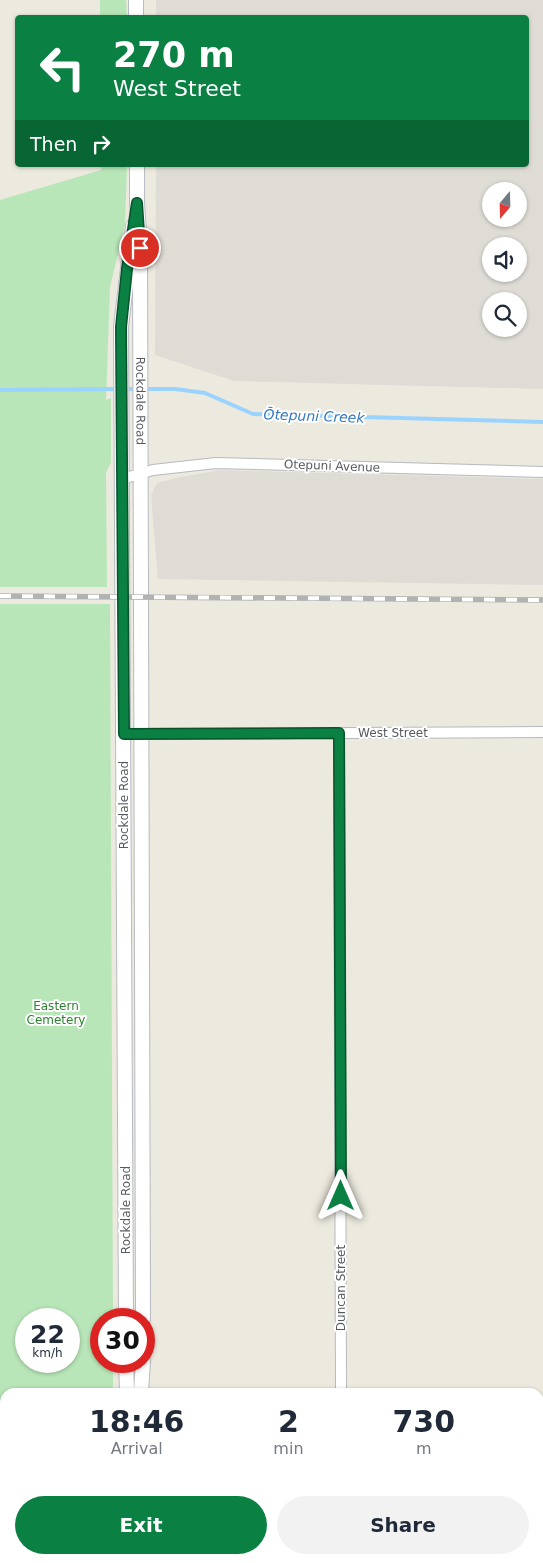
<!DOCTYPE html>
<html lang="en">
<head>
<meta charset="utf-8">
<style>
  :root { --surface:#fff; --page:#f2f2f3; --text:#1f2937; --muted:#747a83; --accent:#0b8043 }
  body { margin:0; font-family:"DejaVu Sans",sans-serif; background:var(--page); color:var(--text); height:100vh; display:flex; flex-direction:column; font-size:19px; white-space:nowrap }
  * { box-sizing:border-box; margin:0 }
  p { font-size:16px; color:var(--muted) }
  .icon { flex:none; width:28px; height:28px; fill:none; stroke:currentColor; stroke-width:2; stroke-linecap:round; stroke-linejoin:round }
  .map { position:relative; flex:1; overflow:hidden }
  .sheet { position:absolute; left:0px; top:1388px; width:544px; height:176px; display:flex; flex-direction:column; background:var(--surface); border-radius:15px 15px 0 0; box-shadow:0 1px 4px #0004 }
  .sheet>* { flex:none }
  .banner { position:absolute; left:15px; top:15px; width:514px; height:152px; border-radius:5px; box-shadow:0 1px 4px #0004; background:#0b8043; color:#fff; overflow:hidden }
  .needle { width:32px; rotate:199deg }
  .controls { position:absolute; left:482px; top:182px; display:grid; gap:10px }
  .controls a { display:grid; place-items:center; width:45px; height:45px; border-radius:50%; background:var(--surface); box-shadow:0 1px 4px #0004; font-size:25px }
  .speed { position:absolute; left:15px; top:1308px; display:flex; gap:10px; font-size:25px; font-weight:700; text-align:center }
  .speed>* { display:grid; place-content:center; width:65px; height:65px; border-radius:50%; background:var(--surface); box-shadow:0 1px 4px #0004; line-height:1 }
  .speed small { font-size:12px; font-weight:400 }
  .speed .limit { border:8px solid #d22; background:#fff; color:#111 }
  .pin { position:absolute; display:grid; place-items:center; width:42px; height:42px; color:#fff; margin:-21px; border:2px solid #fff; border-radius:50%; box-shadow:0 1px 5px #0007 }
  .me { position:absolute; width:55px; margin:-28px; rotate:0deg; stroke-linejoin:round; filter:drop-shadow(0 0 4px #0008) }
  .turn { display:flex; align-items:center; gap:18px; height:105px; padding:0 15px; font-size:22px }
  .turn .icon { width:65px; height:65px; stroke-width:2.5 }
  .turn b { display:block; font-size:35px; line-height:42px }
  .then { display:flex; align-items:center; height:48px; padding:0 15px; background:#0003; gap:10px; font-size:19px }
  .eta { display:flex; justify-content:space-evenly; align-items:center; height:85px; text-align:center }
  .eta b { font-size:30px; font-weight:600; line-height:35px }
  .action { display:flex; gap:10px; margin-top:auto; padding:10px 15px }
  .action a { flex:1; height:58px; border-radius:30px; background:var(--accent); color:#fff; font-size:20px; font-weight:600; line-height:58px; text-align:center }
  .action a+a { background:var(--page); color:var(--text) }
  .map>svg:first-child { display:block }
  .commercial { fill:#fff4d0 }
  .industrial { fill:#dfdcd6; fill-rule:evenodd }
  .green { fill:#b8e6b8; fill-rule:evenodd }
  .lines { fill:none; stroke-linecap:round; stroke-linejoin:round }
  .stream { stroke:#9bd3ff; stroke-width:4 }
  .minor-casing { stroke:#b6b9bf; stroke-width:12 }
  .tertiary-casing { stroke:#b6b9bf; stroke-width:15 }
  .secondary-casing { stroke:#b7bbc2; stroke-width:16 }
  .trunk-casing { stroke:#eaa200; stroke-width:19 }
  .minor { stroke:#fff; stroke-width:10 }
  .tertiary { stroke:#fff; stroke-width:12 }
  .secondary { stroke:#fff; stroke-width:14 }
  .trunk { stroke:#ffe891; stroke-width:16 }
  .rail-casing { stroke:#b1b2b2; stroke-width:5.5 }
  .rail { stroke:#fff; stroke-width:4; stroke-dasharray:11; stroke-linecap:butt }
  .route-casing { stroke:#07532c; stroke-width:12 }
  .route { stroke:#0b8043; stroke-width:9 }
  .labels { text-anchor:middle; stroke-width:4; stroke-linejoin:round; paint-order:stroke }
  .street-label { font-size:12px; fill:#575b61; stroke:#fff }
  .park-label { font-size:12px; fill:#2e8232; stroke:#fff }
  .water-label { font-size:14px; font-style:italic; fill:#3579c0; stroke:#fff }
</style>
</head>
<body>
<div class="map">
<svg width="543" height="1563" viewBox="0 0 543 1563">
  <rect width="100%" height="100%" fill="#ece9de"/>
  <!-- commercial -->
  <g class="commercial">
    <polygon points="0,1516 5,1516 5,1559 111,1559 111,1563 0,1563"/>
    <rect x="163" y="1559" width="128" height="4"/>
  </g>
  <!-- industrial -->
  <g class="industrial">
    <path d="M 156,0 L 543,0 L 543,389 L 234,381 L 155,355 L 156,165 L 526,165 L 526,18 L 156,18 ZM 491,191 L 519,191 L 519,219 L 491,219 ZM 491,246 L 519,246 L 519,274 L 491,274 ZM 491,301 L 519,301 L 519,329 L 491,329 Z"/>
    <polygon points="220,470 543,479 543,585 158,579 151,495 157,483 176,478"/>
  </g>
  <!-- green -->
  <g class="green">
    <polygon points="100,0 126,0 127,17 100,17"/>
    <polygon points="101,165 127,165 125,224 110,287 106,400 111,398 111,463 106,472 107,587 0,587 0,200 101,170"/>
    <path d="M 0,604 L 110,604 L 113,1319 L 101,1319 L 101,1361 L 113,1361 L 113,1392 L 5,1392 L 5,1478 L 0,1478 ZM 26,1319 L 69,1319 L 69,1361 L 26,1361 Z"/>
  </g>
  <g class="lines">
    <!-- stream -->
    <g class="stream">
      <polyline points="125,389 175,389 205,393 253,414 543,422"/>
      <polyline points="0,390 118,389"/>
    </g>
    <defs>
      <g id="minor">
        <polyline points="122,479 153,470 216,463 543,472"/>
        <polyline points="339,733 341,1392"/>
        <polyline points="124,734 543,732"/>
        <polyline points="348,1559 348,1563"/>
      </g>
      <g id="tertiary">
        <polyline points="142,1559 143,1563"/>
        <polyline points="126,1563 127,1559"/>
      </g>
      <g id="secondary">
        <polyline points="136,0 136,18"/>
        <path id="s1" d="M 137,165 L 137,203 L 140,248 L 143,1319"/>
        <polyline points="126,1319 121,327 133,226"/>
        <polyline points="126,1361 127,1392"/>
        <polyline points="141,1392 143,1361"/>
      </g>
      <g id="trunk">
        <polyline points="539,1466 543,1466"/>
        <polyline points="539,1488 543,1488"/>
        <polyline points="0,1493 5,1493"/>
        <polyline points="0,1508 5,1507"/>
      </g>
    </defs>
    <!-- minor casing -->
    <use href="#minor" class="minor-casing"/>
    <!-- tertiary casing -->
    <use href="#tertiary" class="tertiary-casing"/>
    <!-- secondary casing -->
    <use href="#secondary" class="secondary-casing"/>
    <!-- trunk casing -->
    <use href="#trunk" class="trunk-casing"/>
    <!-- minor -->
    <use href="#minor" class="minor"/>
    <!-- tertiary -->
    <use href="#tertiary" class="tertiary"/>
    <!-- secondary -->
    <use href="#secondary" class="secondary"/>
    <!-- trunk -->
    <use href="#trunk" class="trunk"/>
    <defs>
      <polyline id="rail" points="0,596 543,600"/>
    </defs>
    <!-- rail casing -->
    <use href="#rail" class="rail-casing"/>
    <!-- rail -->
    <use href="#rail" class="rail"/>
  </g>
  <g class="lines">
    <defs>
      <polyline id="route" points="140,248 137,203 127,269 121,327 124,734 339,733 341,1196"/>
    </defs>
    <!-- route casing -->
    <use href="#route" class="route-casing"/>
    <!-- route -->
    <use href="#route" class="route"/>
  </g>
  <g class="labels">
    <!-- street labels -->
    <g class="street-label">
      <text dy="4" stroke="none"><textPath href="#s1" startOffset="236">Rockdale Road</textPath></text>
      <text transform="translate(332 466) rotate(2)" y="4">Otepuni Avenue</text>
      <text x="393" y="737">West Street</text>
      <text transform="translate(124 805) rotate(-90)" y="4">Rockdale Road</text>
      <text transform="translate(126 1210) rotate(-90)" y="4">Rockdale Road</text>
      <text transform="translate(341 1288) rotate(-90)" y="4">Duncan Street</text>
    </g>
    <!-- park labels -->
    <g class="park-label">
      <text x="56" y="1010">Eastern<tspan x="56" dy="14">Cemetery</tspan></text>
    </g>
    <!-- water labels -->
    <g class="water-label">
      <text transform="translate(314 416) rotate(2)" y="5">Ōtepuni Creek</text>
    </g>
  </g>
</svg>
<div class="controls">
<a><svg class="needle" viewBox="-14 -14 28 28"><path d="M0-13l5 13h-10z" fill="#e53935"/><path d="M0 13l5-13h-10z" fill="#747a83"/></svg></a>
<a><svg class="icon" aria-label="sound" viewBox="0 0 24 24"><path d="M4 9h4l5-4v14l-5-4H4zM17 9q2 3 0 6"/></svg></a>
<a><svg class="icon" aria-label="search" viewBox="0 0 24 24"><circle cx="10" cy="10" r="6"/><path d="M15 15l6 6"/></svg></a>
</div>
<div class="speed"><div>22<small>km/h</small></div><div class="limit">30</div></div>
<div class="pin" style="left:140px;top:248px;background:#d93025"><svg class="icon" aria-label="arrive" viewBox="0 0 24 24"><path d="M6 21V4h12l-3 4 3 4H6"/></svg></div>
<svg class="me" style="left:341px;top:1196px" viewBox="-20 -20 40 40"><path d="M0-17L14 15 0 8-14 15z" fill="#0b8043" stroke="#fff" stroke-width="4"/></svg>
<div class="banner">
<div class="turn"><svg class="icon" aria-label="left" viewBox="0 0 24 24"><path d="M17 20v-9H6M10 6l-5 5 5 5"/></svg><div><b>270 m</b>West Street</div></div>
<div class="then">Then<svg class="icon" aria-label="right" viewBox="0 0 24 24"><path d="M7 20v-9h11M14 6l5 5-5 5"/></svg></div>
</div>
<section class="sheet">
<div class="eta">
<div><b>18:46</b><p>Arrival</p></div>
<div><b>2</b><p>min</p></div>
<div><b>730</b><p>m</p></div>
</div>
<div class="action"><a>Exit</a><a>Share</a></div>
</section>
</div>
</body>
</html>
